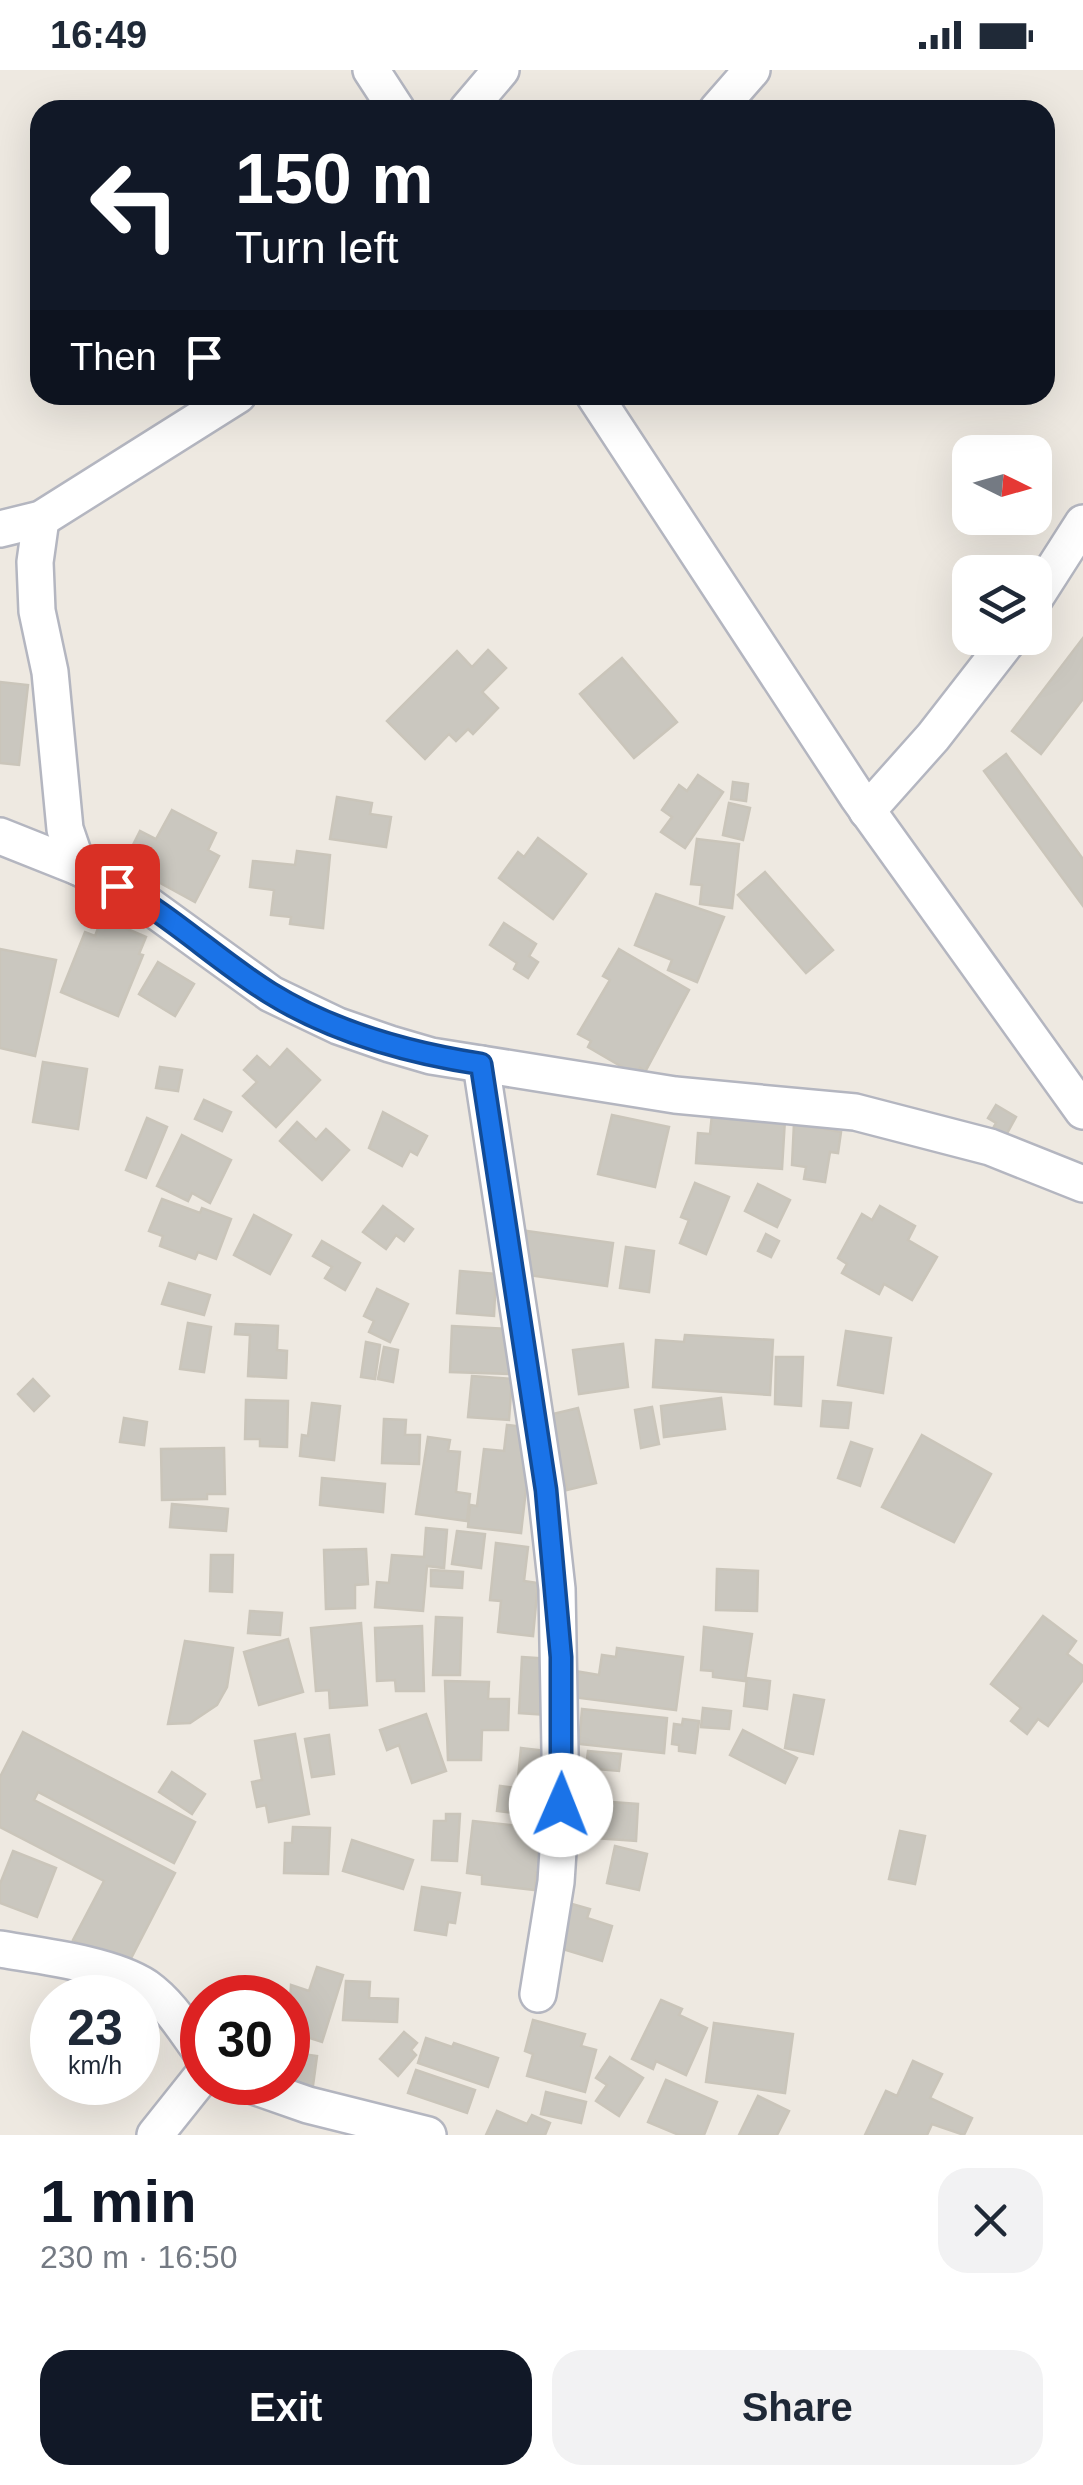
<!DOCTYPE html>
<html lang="en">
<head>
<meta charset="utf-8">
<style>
  :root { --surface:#fff; --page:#f2f2f3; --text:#1f2937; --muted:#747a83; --accent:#111827 }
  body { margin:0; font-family:Arial,sans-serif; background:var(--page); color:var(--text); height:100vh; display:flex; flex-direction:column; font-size:38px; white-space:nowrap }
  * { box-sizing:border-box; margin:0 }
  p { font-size:32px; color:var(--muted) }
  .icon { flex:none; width:55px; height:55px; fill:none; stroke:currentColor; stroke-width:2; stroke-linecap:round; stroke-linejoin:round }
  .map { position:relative; height:2065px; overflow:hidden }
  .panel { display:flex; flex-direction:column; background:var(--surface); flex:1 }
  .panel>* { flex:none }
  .top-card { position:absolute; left:30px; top:30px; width:1025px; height:305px; border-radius:30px; box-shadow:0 10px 40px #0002; background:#111827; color:#fff; overflow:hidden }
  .needle { width:65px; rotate:95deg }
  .fabs { position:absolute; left:952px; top:365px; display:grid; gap:20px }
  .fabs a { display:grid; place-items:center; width:100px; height:100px; border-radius:20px; background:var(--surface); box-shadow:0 10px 40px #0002; font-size:50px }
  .speed { position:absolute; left:30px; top:1905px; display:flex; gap:20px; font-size:50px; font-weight:700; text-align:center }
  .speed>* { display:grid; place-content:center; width:130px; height:130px; border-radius:50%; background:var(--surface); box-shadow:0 10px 40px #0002; line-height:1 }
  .speed small { font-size:25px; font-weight:400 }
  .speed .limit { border:15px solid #d22; background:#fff; color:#111 }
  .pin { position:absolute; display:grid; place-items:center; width:85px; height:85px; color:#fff; margin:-42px; border-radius:20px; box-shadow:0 5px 15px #0006 }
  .me { position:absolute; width:110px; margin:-55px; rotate:1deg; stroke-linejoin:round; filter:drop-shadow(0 0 8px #0008) }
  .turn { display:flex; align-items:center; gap:35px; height:210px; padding:0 40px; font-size:45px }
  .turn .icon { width:130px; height:130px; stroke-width:2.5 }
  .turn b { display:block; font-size:70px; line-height:85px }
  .then { display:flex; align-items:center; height:95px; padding:0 40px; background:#0003; gap:20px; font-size:38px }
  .round { display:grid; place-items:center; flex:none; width:105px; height:105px; border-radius:30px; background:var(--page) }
  .overview { display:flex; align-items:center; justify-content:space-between; height:170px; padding:0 40px }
  h1 { font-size:60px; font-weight:700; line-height:75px; color:var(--accent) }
  .button { display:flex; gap:20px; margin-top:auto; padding:20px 40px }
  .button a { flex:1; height:115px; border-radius:30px; background:var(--accent); color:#fff; font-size:40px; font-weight:700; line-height:115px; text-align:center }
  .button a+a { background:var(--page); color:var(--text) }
  .status { display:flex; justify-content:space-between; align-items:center; height:70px; padding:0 50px; background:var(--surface); direction:ltr }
  .status svg { height:28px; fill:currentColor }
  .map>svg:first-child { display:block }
  .building { fill:#cac7bf; stroke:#cac5ba; stroke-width:2.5 }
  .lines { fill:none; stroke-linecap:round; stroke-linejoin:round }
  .minor-casing { stroke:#b4b6c0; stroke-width:40 }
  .minor { stroke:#fff; stroke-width:35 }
  .route-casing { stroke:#114b97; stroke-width:25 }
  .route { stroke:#1a73e8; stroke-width:18 }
</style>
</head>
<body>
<div class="status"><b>16:49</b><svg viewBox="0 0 49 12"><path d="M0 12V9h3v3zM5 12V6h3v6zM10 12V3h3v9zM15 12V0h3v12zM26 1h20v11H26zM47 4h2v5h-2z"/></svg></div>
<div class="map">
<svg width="1083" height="2065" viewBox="0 0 1083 2065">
  <rect width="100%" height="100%" fill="#eee9e1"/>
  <!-- building -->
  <g class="building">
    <polygon points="1083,568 1083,629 1041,684 1012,661"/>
    <polygon points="488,580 506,598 482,622 498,638 473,664 468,659 456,671 449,664 425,689 387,651 457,581 472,597"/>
    <polygon points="622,588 677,652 634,688 580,624"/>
    <polygon points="0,612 28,615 19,695 0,693"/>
    <polygon points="1006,684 1083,789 1083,836 984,701"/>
    <polygon points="698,705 723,722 685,778 661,762 672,747 662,740 679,715 687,721"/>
    <polygon points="733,712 748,714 746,731 731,729"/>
    <polygon points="337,727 372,733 370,744 391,747 386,777 330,769"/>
    <polygon points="729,733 750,738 743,770 723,765"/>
    <polygon points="172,740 216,763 208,780 219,786 195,832 133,798 138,790 128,785 140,761 156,769"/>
    <polygon points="538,768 586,804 553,849 499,808 518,782 524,787"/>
    <polygon points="697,769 739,774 732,838 700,834 702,815 691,814"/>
    <polygon points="297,781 330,785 323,858 290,854 291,847 271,845 274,820 250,817 253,791 295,795"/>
    <polygon points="765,802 833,880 806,903 738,825"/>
    <polygon points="656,824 724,847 697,912 668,900 672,890 635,875"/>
    <polygon points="102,848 146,867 139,884 143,885 118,946 61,922 85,862 95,866"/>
    <polygon points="504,853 536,874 529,886 538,892 528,908 514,899 517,893 490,875"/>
    <polygon points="0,879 56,890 35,986 0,978"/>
    <polygon points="619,879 689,920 645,1002 640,998 636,1005 588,977 591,971 578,964 610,910 603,906"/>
    <polygon points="158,892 194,914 175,946 139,924"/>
    <polygon points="287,979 320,1010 276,1057 243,1026 257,1012 244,1000 257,986 270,998"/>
    <polygon points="43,992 87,999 78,1059 33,1052"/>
    <polygon points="160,997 182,1000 178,1021 156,1018"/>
    <polygon points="204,1030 231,1042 222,1061 195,1049"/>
    <polygon points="996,1035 1016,1047 1005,1067 992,1060 996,1053 988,1048"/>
    <polygon points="383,1042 427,1066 417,1085 410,1081 402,1096 369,1078"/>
    <polygon points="712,1044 785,1049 782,1099 696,1093 698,1063 710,1064"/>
    <polygon points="612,1045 669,1057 655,1117 598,1104"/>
    <polygon points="147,1048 167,1057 146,1108 126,1100"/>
    <polygon points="297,1052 316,1070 326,1059 349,1080 322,1110 280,1071"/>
    <polygon points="794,1053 841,1062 838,1083 830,1082 825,1112 804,1109 806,1097 792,1095"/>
    <polygon points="182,1065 231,1090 210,1133 192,1123 188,1131 157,1116"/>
    <polygon points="695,1113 729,1127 706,1184 680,1173 689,1150 681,1147"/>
    <polygon points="758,1114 790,1130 777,1157 745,1141"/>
    <polygon points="162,1129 200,1143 202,1138 231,1149 216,1189 198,1182 195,1189 160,1176 163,1166 149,1161"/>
    <polygon points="383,1136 413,1159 404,1171 396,1165 386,1179 363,1162"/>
    <polygon points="880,1136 915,1156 908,1170 937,1187 912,1230 884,1214 879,1224 842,1203 847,1194 838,1188 862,1144 872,1150"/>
    <polygon points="254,1145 291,1165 270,1204 234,1185"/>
    <polygon points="527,1161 613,1173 607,1216 521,1204"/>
    <polygon points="766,1164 779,1171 771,1187 758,1181"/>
    <polygon points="322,1171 360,1193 345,1220 325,1208 332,1197 313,1186"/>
    <polygon points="626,1177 654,1181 649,1222 620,1218"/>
    <polygon points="460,1201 496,1204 494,1246 457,1243"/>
    <polygon points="169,1213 210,1225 204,1245 162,1234"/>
    <polygon points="377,1219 408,1234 390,1272 369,1262 374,1251 364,1246"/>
    <polygon points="188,1253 211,1257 204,1302 180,1299"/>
    <polygon points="236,1254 278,1256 277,1280 287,1281 286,1308 248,1306 250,1265 235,1264"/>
    <polygon points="452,1256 511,1259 509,1304 450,1302"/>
    <polygon points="846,1261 891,1268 883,1323 838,1315"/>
    <polygon points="685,1265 773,1270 770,1325 653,1317 656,1270 684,1272"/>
    <polygon points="366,1272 380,1275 375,1309 361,1307"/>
    <polygon points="623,1274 628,1317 579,1324 573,1280"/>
    <polygon points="384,1277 398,1280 393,1312 378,1309"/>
    <polygon points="776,1287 803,1287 801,1336 775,1334"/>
    <polygon points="472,1306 512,1309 509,1350 468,1347"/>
    <polygon points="33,1309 49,1326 34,1341 18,1324"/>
    <polygon points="721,1328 725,1359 664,1367 661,1336"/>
    <polygon points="246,1330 288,1331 287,1377 260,1376 260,1369 245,1369"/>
    <polygon points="823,1331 851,1333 848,1358 821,1356"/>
    <polygon points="312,1333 340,1336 334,1390 300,1386 302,1365 308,1366"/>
    <polygon points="652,1337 659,1374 641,1378 635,1340"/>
    <polygon points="578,1338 596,1413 567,1420 549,1345"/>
    <polygon points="124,1348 147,1352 144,1375 120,1372"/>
    <polygon points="384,1349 406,1350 405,1365 420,1365 419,1394 382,1393"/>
    <polygon points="507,1355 533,1358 521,1463 468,1457 470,1435 477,1436 484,1379 504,1381"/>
    <polygon points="922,1365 991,1404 954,1472 882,1437"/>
    <polygon points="428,1367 450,1370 448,1381 460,1382 456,1422 470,1424 467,1451 416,1444"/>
    <polygon points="851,1372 872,1379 860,1416 838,1408"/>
    <polygon points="224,1378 225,1424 207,1424 207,1429 162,1430 161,1379"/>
    <polygon points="322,1408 385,1414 383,1442 320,1435"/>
    <polygon points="172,1434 228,1439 226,1461 170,1457"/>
    <polygon points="426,1458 447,1460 444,1498 427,1496 423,1541 375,1537 377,1512 389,1513 392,1485 424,1487"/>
    <polygon points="457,1461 485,1464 481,1498 452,1494"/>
    <polygon points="496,1473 528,1477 524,1511 538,1513 533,1566 498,1562 501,1531 490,1530"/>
    <polygon points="366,1479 368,1514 355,1515 355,1538 326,1539 324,1480"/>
    <polygon points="211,1485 233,1485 232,1522 210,1521"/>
    <polygon points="717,1499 758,1501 757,1541 716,1540"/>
    <polygon points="431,1500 463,1502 462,1518 431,1516"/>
    <polygon points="250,1541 282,1543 280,1565 248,1563"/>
    <polygon points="1043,1546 1076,1571 1067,1584 1083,1596 1083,1610 1048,1656 1038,1649 1027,1664 1011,1651 1021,1638 991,1614"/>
    <polygon points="436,1547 462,1548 460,1605 433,1605"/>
    <polygon points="361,1553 367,1635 330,1638 329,1620 316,1621 311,1558"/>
    <polygon points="422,1556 424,1621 396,1621 395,1610 377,1611 375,1558"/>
    <polygon points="704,1557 752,1564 745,1611 713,1607 713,1601 701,1600"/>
    <polygon points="288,1569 303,1622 259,1635 244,1582"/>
    <polygon points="185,1571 233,1578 227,1617 217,1635 190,1653 168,1654"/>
    <polygon points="617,1578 683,1587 676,1640 572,1627 575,1601 599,1605 602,1585 616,1587"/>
    <polygon points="522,1587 551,1589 547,1645 519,1643"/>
    <polygon points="747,1608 770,1611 767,1639 744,1636"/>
    <polygon points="445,1611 489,1612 488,1629 509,1629 508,1660 482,1660 481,1690 448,1690"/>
    <polygon points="794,1625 824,1630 813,1684 785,1678"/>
    <polygon points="703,1638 731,1641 729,1659 701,1657"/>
    <polygon points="582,1639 667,1648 664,1683 579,1674"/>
    <polygon points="426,1644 446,1701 412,1713 399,1675 387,1680 380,1660"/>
    <polygon points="683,1649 699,1651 695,1683 679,1681 679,1675 672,1674 674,1654 682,1655"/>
    <polygon points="743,1660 797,1688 785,1713 730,1685"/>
    <polygon points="23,1662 195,1752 174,1793 38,1722 34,1730 175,1803 126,1898 73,1870 104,1811 0,1757 0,1707"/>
    <polygon points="295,1664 309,1744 269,1752 266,1735 257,1737 252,1712 262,1710 255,1671"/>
    <polygon points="329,1665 334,1704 312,1707 305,1669"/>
    <polygon points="521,1678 556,1682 556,1748 497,1741 500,1716 517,1718"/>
    <polygon points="588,1681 621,1684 619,1701 586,1698"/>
    <polygon points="172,1702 205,1724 192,1744 159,1722"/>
    <polygon points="597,1731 638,1734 636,1771 595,1768"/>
    <polygon points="446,1744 460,1744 457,1791 432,1790 434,1751 446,1751"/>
    <polygon points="473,1751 549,1759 544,1804 536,1803 535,1820 482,1814 482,1805 467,1803"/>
    <polygon points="293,1757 330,1758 328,1804 284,1803 285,1773 292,1773"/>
    <polygon points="900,1761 925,1766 915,1814 889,1809"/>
    <polygon points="352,1770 413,1790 403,1819 343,1801"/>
    <polygon points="615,1776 647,1784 639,1820 607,1813"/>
    <polygon points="13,1781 56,1798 37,1847 0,1833 0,1814"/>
    <polygon points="422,1817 460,1823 455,1853 448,1852 446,1865 415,1860"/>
    <polygon points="572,1834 590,1839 587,1848 612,1856 602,1891 559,1878"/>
    <polygon points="317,1897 343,1905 322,1972 288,1961 291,1915 309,1921"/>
    <polygon points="346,1911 370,1912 369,1928 398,1929 397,1952 343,1950"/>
    <polygon points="661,1930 682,1939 679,1945 707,1958 686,2005 656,1991 653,1999 632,1989"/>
    <polygon points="533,1950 585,1964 581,1976 596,1980 585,2022 527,2006 533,1984 525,1981"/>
    <polygon points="714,1953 793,1964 785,2023 706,2012"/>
    <polygon points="404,1962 417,1973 411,1980 416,1985 398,2006 380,1989"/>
    <polygon points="426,1968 452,1977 454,1973 498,1988 488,2017 418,1993"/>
    <polygon points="288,1982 317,1986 312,2023 288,2012"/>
    <polygon points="610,1987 643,2008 619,2046 596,2031 607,2015 596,2008"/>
    <polygon points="913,1991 942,2004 930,2028 972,2048 964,2065 932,2054 927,2065 865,2065 886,2021 897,2026"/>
    <polygon points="416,2000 475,2020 467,2043 408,2023"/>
    <polygon points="666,2010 717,2032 704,2065 679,2065 648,2052"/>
    <polygon points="546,2022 586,2032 581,2053 541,2044"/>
    <polygon points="758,2026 789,2041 777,2065 739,2065"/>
    <polygon points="497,2041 527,2054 532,2045 550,2053 545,2065 486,2065"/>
  </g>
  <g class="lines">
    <defs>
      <g id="minor">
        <polyline points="371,0 397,40"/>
        <polyline points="467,40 501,0"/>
        <polyline points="717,40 752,0"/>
        <polyline points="594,325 857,726 1083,1041"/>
        <polyline points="41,449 35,492 37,541 50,602 65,759 78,797"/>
        <polyline points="0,459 41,449 238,325"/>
        <polyline points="1035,528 1083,453"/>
        <polyline points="867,741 933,667 1010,568"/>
        <polyline points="0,766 78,797 137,827 271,924 338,956 390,974 431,986 675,1025 855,1042 990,1077 1083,1114"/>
        <polyline points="481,994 546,1420 557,1519 561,1735 556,1812 538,1924"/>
        <path d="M 0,1879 C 41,1886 111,1894 146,1917 C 170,1934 185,1960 202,1983"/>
        <polyline points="242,2012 308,2035 428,2065"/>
        <polyline points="155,2065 202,2006"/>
      </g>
    </defs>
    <!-- minor casing -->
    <use href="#minor" class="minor-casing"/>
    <!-- minor -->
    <use href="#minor" class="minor"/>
  </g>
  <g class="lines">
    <defs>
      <path id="route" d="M 117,816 C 172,846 217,890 270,923 C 333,962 409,983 481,994 L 546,1420 L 561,1587 L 561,1735"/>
    </defs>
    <!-- route casing -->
    <use href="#route" class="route-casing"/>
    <!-- route -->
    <use href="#route" class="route"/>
  </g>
</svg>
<div class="fabs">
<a><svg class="needle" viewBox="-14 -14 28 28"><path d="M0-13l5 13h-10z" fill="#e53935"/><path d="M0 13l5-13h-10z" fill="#747a83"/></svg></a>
<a><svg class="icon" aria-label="layers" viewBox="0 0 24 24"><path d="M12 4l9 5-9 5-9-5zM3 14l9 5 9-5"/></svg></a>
</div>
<div class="speed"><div>23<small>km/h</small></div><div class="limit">30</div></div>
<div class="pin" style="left:117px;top:816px;background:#d93025"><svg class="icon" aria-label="arrive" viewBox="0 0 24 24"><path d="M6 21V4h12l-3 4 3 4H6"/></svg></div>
<svg class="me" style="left:561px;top:1735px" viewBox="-20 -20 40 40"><circle r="19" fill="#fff"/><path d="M0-13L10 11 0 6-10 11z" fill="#1a73e8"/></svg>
<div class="top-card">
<div class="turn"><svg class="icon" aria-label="left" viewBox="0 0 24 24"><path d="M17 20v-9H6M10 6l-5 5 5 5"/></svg><div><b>150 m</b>Turn left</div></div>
<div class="then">Then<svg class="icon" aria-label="arrive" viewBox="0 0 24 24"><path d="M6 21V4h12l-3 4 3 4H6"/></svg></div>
</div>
</div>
<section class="panel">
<div class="overview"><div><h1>1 min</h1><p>230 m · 16:50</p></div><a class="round"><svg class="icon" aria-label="close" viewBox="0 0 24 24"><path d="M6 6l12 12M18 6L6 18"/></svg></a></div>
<div class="button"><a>Exit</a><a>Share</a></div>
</section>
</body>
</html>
